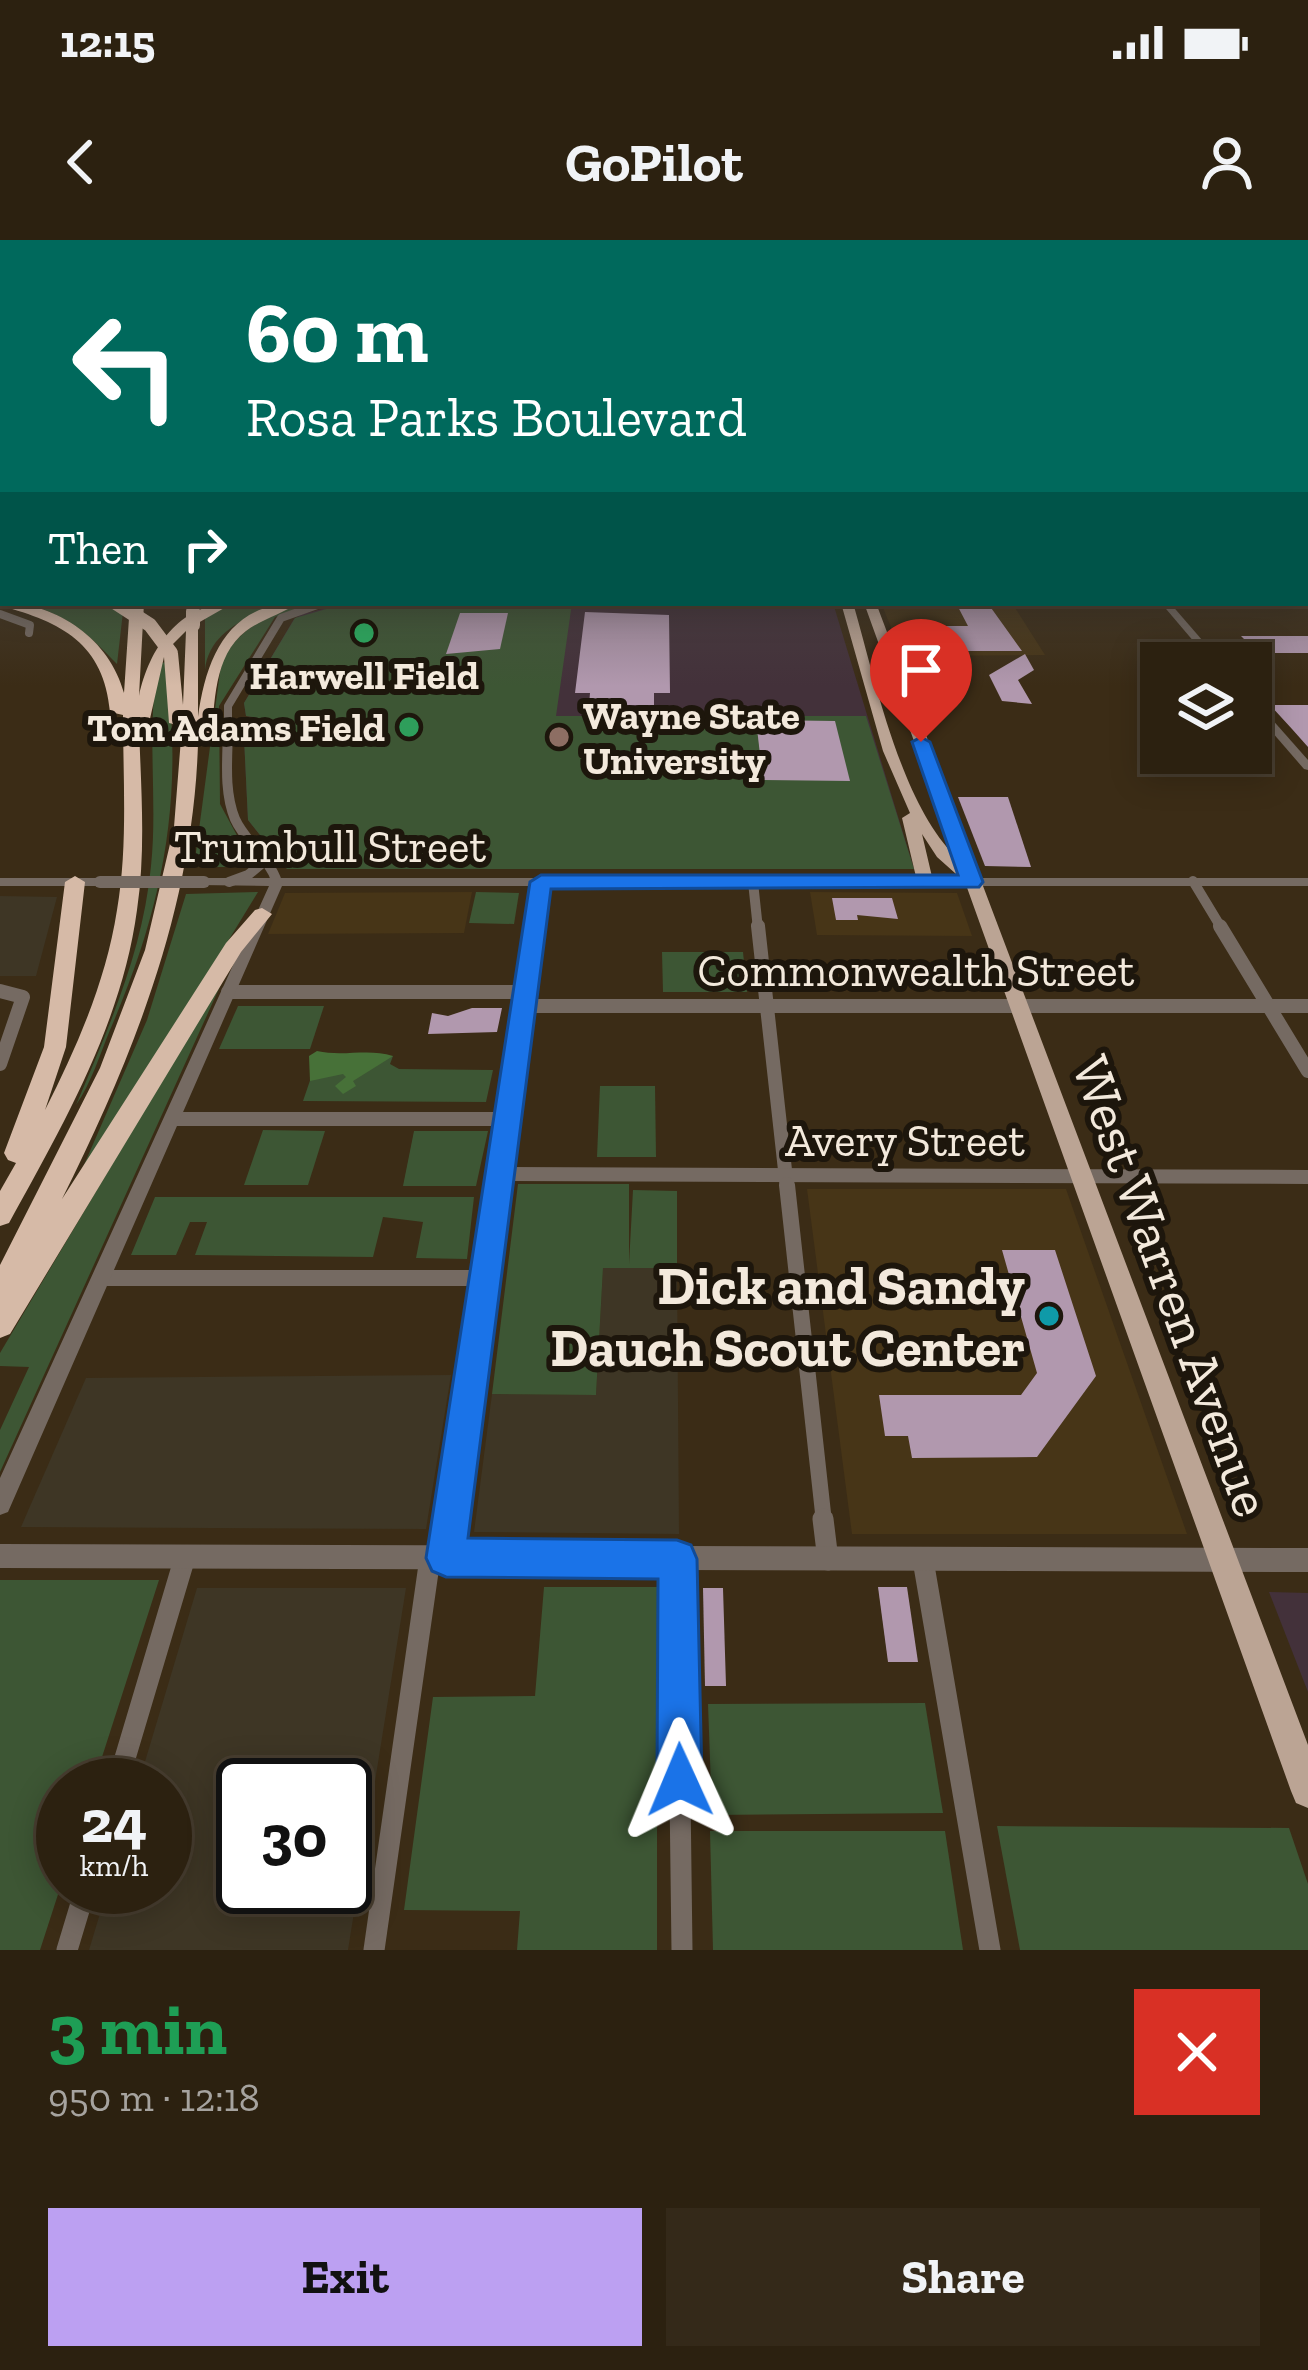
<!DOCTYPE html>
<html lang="en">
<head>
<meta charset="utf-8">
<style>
  :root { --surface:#2c2110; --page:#342919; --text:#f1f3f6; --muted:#a6a39f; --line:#483e30; --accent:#bca0f2 }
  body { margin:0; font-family:"Zilla Slab",serif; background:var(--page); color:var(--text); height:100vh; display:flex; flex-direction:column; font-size:45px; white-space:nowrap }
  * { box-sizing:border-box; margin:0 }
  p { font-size:39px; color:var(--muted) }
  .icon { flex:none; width:66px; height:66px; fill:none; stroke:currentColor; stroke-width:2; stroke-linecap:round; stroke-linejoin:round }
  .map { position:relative; height:1710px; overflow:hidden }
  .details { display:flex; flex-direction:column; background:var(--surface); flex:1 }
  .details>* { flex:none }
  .banner { position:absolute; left:0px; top:0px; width:1308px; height:366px; box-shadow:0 6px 30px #0003,0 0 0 3px var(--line); background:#00695c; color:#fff; overflow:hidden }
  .controls { position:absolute; left:1140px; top:402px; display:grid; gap:24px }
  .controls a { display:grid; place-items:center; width:132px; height:132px; border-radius:0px; background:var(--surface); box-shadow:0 6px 30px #0003,0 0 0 3px var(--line); font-size:60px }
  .speed { position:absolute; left:36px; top:1518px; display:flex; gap:24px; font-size:60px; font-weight:700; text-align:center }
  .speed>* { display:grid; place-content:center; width:156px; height:156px; border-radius:50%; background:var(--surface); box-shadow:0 6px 30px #0003,0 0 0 3px var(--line); line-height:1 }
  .speed small { font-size:30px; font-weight:400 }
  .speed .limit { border:6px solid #111; border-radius:18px; background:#fff; color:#111 }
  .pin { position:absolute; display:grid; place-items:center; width:102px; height:102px; color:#fff; margin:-123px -51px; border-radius:50% 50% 50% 0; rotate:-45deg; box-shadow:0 0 12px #0007 }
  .pin .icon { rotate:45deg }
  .me { position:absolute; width:132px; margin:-66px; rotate:359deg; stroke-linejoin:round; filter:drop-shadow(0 0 9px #0008) }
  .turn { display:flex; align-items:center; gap:42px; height:252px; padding:0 48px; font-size:54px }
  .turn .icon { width:156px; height:156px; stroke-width:2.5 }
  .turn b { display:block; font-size:84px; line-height:102px }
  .then { display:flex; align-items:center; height:114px; padding:0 48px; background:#0003; gap:24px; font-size:45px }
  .round { display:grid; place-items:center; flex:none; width:126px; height:126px; border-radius:0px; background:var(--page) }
  .head { display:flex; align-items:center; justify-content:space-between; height:204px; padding:0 48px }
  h1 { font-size:72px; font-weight:700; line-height:90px; color:#1e9e55 }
  .action { display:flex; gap:24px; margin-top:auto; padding:24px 48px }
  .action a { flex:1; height:138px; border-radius:0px; background:var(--accent); color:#111; font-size:48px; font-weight:700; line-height:138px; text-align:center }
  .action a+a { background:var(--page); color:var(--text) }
  .status { display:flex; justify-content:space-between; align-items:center; height:84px; padding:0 60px; background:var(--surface); direction:ltr }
  .status svg { height:33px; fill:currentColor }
  header { display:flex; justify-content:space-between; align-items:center; height:156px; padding:0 48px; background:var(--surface); font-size:54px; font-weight:700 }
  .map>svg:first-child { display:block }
  .built { fill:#473517 }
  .industrial { fill:#3e3625; fill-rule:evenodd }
  .education { fill:#43313a }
  .green { fill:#3d5634 }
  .forest { fill:#477138 }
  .building { fill:#b198ae }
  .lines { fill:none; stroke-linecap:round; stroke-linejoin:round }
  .minor-far4 { stroke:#756a62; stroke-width:8 }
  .minor-far3 { stroke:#756a62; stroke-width:10 }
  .minor-far2 { stroke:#756a62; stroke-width:14 }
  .minor-far1 { stroke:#756a62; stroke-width:16 }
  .minor { stroke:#756a62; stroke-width:21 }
  .tertiary { fill:#756a62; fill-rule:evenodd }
  .secondary { fill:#9d8b7e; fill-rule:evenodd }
  .primary { fill:#bba494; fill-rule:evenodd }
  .motorway { fill:#d6baa7; fill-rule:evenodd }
  .tertiary-bridge { stroke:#756a62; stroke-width:12 }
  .motorway-bridge { stroke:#d6baa7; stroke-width:14 }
  .route { fill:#1a73e8; stroke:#114b97; stroke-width:3 }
  .leisure-dot { fill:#2e9e5b; stroke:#1d160c; stroke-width:4.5 }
  .education-dot { fill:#8d6e63; stroke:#1d160c; stroke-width:4.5 }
  .culture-dot { fill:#0f9aa8; stroke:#1d160c; stroke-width:4.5 }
  .labels { text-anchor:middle; stroke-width:12; stroke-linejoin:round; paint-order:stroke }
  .far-poi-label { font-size:39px; font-weight:bold; fill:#f3e9dc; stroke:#1d160c }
  .street-label { font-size:45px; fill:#f3e9dc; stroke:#1d160c }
  .near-poi-label { font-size:54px; font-weight:bold; fill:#f3e9dc; stroke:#1d160c; text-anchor:end }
  .near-street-label { font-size:54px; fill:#f3e9dc; stroke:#1d160c }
</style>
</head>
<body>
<div class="status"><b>12:15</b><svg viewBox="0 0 49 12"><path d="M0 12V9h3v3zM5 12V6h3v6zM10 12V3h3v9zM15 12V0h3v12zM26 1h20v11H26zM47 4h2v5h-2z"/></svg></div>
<header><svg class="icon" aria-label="back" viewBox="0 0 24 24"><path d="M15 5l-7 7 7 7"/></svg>GoPilot<svg class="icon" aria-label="person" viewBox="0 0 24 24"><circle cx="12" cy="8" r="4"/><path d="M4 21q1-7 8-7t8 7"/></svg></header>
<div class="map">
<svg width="1308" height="1710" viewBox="0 0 1308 1710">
  <rect width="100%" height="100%" fill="#3b2c16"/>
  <!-- built -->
  <g class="built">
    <polygon points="881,363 1012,363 1045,415 903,416"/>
    <polygon points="472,652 464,693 268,694 285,653"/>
    <polygon points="810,652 957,653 972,696 817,695"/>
    <polygon points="807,949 1066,949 1187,1294 852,1294"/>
  </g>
  <!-- industrial -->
  <g class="industrial">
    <polygon points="0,656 57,657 36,736 0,736"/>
    <polygon points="603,1028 677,1028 679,1294 474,1292 492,1154 596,1155"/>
    <polygon points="451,1135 426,1289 21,1287 86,1138"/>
    <path d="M 197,1348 L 406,1348 L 348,1710 L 89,1710 L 108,1647 L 165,1647 L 165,1545 L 138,1545 ZM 345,1545 L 345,1647 L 243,1647 L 243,1545 Z"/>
  </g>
  <!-- education -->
  <g class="education">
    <polygon points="833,363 914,629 287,629 248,580 244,498 270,494 277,481 246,476 244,463 294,379 302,374 343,364"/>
    <polygon points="1269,1352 1308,1353 1308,1452"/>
  </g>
  <!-- green -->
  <g class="green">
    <path d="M 24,363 L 124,363 L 117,424 C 86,392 71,377 24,363 Z"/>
    <path d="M 234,363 L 281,363 C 248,377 209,391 205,430 L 205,377 Z"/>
    <path d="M 311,363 L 275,377 L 219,466 L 220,564 L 240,601 L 260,619 L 254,627 L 194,627 L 222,417 C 242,390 275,364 311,363 Z"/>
    <polygon points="347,363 572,363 556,476 866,476 914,629 287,629 248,580 244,498 270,494 277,481 246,476 244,463 295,378"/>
    <path d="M 166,422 C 184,558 164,665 110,790 C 100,814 91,844 76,865 C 109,787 143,711 151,626 C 158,561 146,491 158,424 Z"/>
    <polygon points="258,652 83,938 77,941 147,780 186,654"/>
    <polygon points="476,652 519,653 514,684 469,683"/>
    <polygon points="662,712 743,712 747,752 663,752"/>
    <polygon points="227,731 0,1232 0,1190 29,1127 0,1126 0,1113"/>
    <polygon points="238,766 324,766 310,809 219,809"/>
    <polygon points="393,816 390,824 399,829 493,830 486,862 303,861 318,817"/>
    <polygon points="600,846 655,846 656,917 597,917"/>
    <polygon points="263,890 325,891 308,945 244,945"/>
    <polygon points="414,891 488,891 476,946 403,946"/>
    <polygon points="518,944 629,944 629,1024 633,950 677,951 677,1028 603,1028 596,1155 492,1154"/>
    <polygon points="155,957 474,957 467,1019 416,1018 423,982 383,977 373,1017 195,1015 207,982 190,982 176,1015 131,1015"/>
    <polygon points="0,1340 159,1340 93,1545 63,1545 63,1639 40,1710 0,1710"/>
    <polygon points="544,1347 657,1347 657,1710 517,1710 520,1671 404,1670 433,1457 535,1456"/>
    <polygon points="925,1463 943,1573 712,1575 708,1464"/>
    <polygon points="997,1586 1289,1588 1308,1644 1308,1710 1020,1710"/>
    <polygon points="710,1591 945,1591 963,1710 713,1710"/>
  </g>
  <!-- forest -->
  <path class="forest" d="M 317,811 C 343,817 368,808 393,816 L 353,841 L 356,846 L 343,854 L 335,846 L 346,837 L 343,834 L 310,841 L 309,816 Z"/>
  <!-- building -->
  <g class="building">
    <polygon points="957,365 989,365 1022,411 951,411 938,386 968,386"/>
    <polygon points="585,372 669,375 670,453 654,453 654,465 589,465 590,453 575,453"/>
    <polygon points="460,373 508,373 500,409 446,414"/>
    <polygon points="1241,396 1308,396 1308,413 1258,413"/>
    <polygon points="1025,414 1034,430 1018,440 1032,464 1002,461 989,435"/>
    <polygon points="1270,465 1308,465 1308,507 1292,489"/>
    <polygon points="756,480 835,481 850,541 763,540"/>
    <polygon points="958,557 1008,557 1031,627 985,626"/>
    <polygon points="832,658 892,658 898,679 857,675 858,680 836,680"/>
    <polygon points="472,768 502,768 497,792 428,794 432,773 448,776"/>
    <polygon points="1002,1010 1055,1010 1096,1136 1037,1217 912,1218 908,1196 885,1196 879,1155 1021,1155 1037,1133"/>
    <polygon points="878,1347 907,1347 918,1422 888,1422"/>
    <polygon points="703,1348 723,1348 726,1446 705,1446"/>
  </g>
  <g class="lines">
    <!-- minor-far4 -->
    <g class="minor-far4">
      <polyline points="0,374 30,385 29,393"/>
      <polyline points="228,487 228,466 281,378 323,363"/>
    </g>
    <!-- minor-far3 -->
    <g class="minor-far3">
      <path d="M 228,484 C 228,515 223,550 235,579 C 245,602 269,617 277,642"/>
      <polyline points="1193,641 1222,689"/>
      <polyline points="229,642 248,635 266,620"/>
      <polyline points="753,642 758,689"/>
      <polyline points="534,689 541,642"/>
    </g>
    <!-- minor-far2 -->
    <g class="minor-far2">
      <polyline points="758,686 787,948"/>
      <polyline points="1220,686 1308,831"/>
      <polyline points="0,751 23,757 0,824"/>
      <polyline points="228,752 526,752"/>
      <polyline points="524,766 1308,766"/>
      <polyline points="172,879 509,879"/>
      <polyline points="501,934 1308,937"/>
      <polyline points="498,948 535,686"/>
    </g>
    <!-- minor-far1 -->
    <g class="minor-far1">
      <polyline points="787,945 824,1282"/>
      <polyline points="102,1038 487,1038"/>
      <polyline points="451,1282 498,945"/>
    </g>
    <!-- minor -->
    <g class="minor">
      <polyline points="823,1279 828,1320"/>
      <polyline points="446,1318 451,1279"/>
      <polyline points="677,1319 682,1710"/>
      <polyline points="923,1320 990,1710"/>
      <polyline points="117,1545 185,1317"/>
      <polyline points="67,1710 86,1647"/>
      <polyline points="374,1710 430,1318"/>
    </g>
    <!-- tertiary -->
    <g class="tertiary">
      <polygon points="3,259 3,263 0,264 0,260"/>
      <rect x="1305" y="259" width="3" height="4"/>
      <polygon points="1161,363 1170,363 1222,423 1212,423"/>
      <polygon points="1251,459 1255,460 1308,520 1308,530 1304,529 1251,468"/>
      <polygon points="0,638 100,638 107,642 100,646 0,646"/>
      <polygon points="204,638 1308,638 1308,646 282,646 8,1272 0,1275 0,1238 269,646 199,645 199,639"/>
      <polygon points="0,1304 1308,1308 1308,1332 0,1328"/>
    </g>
    <!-- secondary -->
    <g class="secondary">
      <rect x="1305" y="317" width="3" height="6"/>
      <rect x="1305" y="351" width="3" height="6"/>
    </g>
    <!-- primary -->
    <path class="primary" d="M 841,363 L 853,363 C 875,438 900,562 956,617 L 864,363 L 876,363 L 1308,1505 L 1308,1568 L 1296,1563 L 1291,1551 L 965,642 L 937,617 L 922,594 L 933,641 L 925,646 L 917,641 L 902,578 L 910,573 L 883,511 Z"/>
    <!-- motorway -->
    <g class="motorway">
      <rect x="0" y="309" width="3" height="8"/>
      <rect x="1305" y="322" width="3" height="8"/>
      <polygon points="3,327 3,335 0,336 0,328"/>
      <polygon points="1308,343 1308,351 1305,352 1305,344"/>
      <path d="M 3,360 L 3,363 C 58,363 110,400 124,453 L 130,363 L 144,363 L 139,456 C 149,409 179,363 233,363 L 198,383 L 198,477 C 206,418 228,363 298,363 C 282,374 262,379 246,391 C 213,416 215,464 211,501 L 198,504 C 193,667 134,815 62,959 L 226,703 L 255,670 L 262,668 L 272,674 L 241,712 L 10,1094 L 0,1098 L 0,1025 L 100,828 L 145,710 L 174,587 L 182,486 L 169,483 L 164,417 L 149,483 L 139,487 C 141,548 146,610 137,670 C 122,783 63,885 9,983 L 0,986 L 0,951 L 16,923 L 8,920 L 4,913 L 44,807 L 65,642 L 75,636 L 85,642 L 66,807 L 45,870 C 77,807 106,741 117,670 C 128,606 123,540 123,475 L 110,472 C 104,404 62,382 1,366 ZM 186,391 L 183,465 L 178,413 L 167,410 Z"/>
    </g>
    <!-- tertiary-bridge -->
    <polyline class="tertiary-bridge" points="100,642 204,642"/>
    <!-- motorway-bridge -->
    <g class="motorway-bridge">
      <polyline points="116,363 150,385 171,413"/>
      <polyline points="193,371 193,385"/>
    </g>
  </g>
  <!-- sky -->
  <linearGradient id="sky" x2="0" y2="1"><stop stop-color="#20180c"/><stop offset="0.46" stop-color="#4f4b47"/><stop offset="1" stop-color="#4f4b47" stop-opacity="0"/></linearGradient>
  <rect width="1308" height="446" fill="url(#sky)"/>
  <!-- route -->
  <polygon class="route" points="921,497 930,502 983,642 979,647 551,649 468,1298 677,1300 691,1305 697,1319 702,1540 696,1556 680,1563 664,1556 657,1540 658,1339 446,1337 432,1331 426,1318 530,642 541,635 958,635 912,502"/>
  <!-- markers -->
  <g class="leisure-dot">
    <circle cx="364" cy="393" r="12"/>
    <circle cx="409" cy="487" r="12"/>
  </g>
  <circle class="education-dot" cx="559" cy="497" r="12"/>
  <circle class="culture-dot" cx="1049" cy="1076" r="12"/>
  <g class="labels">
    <!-- far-poi labels -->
    <g class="far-poi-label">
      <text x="364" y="449">Harwell Field</text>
      <text x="583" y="489" text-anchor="start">Wayne State<tspan x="583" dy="45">University</tspan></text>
      <text x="385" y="501" text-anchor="end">Tom Adams Field</text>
    </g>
    <!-- street labels -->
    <g class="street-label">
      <text x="330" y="622">Trumbull Street</text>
      <text x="916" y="746">Commonwealth Street</text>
      <text x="905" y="916">Avery Street</text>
    </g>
    <!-- near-poi labels -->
    <g class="near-poi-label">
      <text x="1025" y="1064">Dick and Sandy<tspan x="1025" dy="62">Dauch Scout Center</tspan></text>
    </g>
    <!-- near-street labels -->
    <g class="near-street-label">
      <text transform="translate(1172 1046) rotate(70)" y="19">West Warren Avenue</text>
    </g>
  </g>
</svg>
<div class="controls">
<a><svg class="icon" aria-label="layers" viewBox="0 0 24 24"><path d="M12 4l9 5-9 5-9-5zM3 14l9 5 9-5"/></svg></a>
</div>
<div class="speed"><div>24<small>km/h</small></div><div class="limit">30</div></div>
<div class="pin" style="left:921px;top:502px;background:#d93025"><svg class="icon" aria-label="arrive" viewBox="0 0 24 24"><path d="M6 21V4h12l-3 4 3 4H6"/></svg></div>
<svg class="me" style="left:680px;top:1540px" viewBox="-20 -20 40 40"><path d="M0-17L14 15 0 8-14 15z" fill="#1a73e8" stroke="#fff" stroke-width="4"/></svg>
<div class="banner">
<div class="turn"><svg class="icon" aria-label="left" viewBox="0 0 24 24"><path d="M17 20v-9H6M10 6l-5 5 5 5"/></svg><div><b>60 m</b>Rosa Parks Boulevard</div></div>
<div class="then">Then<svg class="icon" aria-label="right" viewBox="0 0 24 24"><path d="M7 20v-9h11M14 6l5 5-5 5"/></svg></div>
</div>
</div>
<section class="details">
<div class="head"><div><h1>3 min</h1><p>950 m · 12:18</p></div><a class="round" style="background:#d93025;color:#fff"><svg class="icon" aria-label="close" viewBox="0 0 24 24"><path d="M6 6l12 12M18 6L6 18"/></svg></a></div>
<div class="action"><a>Exit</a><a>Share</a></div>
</section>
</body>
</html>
